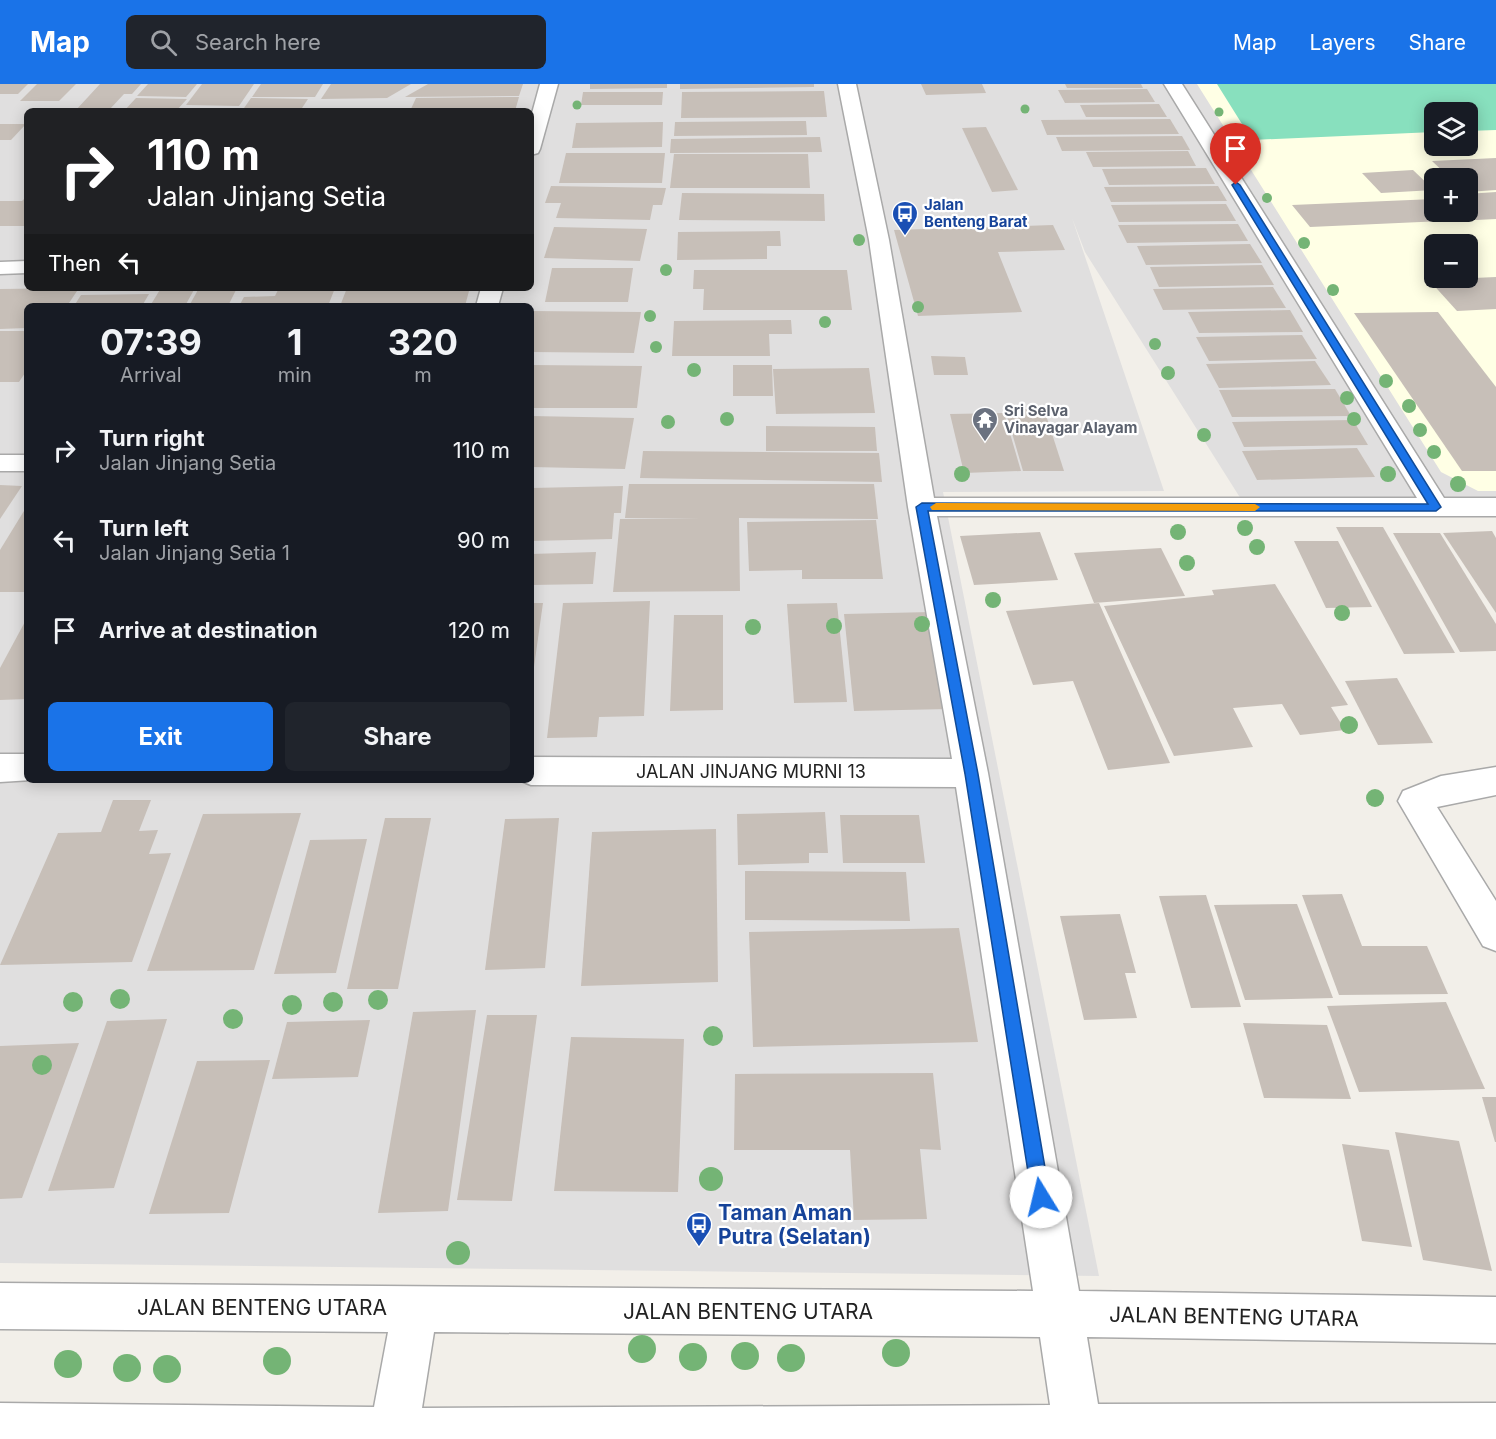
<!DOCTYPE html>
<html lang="en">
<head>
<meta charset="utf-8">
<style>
  :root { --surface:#171b24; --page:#20242c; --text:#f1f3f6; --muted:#9ea1a6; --accent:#1a73e8 }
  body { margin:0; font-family:Inter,sans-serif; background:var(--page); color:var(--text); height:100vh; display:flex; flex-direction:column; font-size:22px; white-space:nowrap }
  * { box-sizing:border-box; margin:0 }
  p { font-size:20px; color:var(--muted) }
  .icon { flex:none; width:33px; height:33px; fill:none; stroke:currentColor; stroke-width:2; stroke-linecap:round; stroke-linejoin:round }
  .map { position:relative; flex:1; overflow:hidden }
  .drawer { position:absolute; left:24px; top:219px; width:510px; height:480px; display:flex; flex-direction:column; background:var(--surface); border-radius:9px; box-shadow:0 3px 15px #0003 }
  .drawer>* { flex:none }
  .guide { position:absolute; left:24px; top:24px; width:510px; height:183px; border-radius:9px; box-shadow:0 3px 15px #0003; background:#202124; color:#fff; overflow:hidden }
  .fabs { position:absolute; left:1424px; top:18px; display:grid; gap:12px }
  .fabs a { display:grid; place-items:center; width:54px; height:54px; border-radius:9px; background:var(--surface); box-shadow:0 3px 15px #0003; font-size:30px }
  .pin { position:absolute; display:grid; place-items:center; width:51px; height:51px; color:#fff; margin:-62px -26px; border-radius:50% 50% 50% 0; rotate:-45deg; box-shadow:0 0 6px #0007 }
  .pin .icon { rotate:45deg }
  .me { position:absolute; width:66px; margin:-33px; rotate:351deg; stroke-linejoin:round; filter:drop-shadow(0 0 4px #0008) }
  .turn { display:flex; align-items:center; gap:21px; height:126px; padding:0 24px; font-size:27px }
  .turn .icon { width:78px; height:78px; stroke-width:2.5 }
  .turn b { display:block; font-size:42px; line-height:51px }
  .then { display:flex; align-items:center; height:57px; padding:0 24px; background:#0003; gap:12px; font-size:22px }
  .eta { display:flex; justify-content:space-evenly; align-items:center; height:102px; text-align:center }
  .eta b { font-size:36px; font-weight:700; line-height:42px }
  .button { display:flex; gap:12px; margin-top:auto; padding:12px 24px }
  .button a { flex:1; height:69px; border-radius:9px; background:var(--accent); color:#fff; font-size:24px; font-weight:700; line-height:69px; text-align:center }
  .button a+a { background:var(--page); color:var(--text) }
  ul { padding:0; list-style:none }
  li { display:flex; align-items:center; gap:18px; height:90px; padding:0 24px }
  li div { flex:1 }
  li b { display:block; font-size:22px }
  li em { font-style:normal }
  header { display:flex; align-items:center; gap:36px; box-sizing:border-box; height:84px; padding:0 30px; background:var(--accent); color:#fff }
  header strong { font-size:28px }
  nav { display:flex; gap:33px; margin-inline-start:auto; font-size:21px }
  .search { width:420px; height:54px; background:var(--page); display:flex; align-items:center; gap:15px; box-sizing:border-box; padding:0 21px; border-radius:9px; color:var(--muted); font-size:22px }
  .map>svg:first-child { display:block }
  .residential { fill:#e0dfdf; fill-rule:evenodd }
  .education { fill:#ffffe5; fill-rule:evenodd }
  .pitch { fill:#88e0be }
  .building { fill:#c7bfb8 }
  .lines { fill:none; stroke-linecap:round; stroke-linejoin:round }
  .minor-casing { stroke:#a9a9a9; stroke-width:3 }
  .minor { fill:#fff; fill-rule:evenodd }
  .tree { fill:#74b475 }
  .route { fill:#1a73e8; stroke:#114b97; stroke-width:1.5 }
  .slow { fill:#f59e0b }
  .labels { text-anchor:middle; stroke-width:4.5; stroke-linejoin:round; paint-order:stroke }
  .far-transit-label { font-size:15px; font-weight:bold; fill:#164399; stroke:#fff; text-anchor:start }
  .far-worship-label { font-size:15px; font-weight:bold; fill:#5b616d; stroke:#fff; text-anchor:start }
  .street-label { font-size:18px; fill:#222; stroke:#fff }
  .near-transit-label { font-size:21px; font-weight:bold; fill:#164399; stroke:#fff; text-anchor:start }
  .near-street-label { font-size:21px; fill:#222; stroke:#fff }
</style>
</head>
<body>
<header>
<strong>Map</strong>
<div class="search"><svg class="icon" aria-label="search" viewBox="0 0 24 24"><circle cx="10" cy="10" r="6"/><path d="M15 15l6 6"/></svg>Search here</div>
<nav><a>Map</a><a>Layers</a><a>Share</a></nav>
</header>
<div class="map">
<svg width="1496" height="1355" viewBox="0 0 1496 1355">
  <rect width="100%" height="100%" fill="#f2efe9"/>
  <!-- residential -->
  <path class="residential" d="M 0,0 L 1496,0 L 1496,429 L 1251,431 L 1085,168 L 1072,134 L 1164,407 L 943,408 L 1099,1192 L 0,1179 ZM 27,27 L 531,27 L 531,204 L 27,204 ZM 1434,28 L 1467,28 L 1467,62 L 1434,62 ZM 1434,94 L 1467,94 L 1467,128 L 1434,128 ZM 1434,160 L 1467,160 L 1467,194 L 1434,194 ZM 27,222 L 531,222 L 531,696 L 27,696 Z"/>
  <!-- education -->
  <path class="education" d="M 1197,0 L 1496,0 L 1496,407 L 1478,407 L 1441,388 ZM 1434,28 L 1467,28 L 1467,62 L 1434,62 ZM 1434,94 L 1467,94 L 1467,128 L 1434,128 ZM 1434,160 L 1467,160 L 1467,194 L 1434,194 Z"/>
  <!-- pitch -->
  <polygon class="pitch" points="1217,0 1496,0 1496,46 1467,47 1467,28 1434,28 1434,48 1252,56"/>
  <!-- building -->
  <g class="building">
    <polygon points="0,0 28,0 18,10 0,10"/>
    <polygon points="37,0 76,0 59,17 20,17"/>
    <polygon points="100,0 141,0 132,10 124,10 109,26 76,26"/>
    <polygon points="148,0 197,0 186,13 137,12"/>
    <polygon points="202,0 254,0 239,22 186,21"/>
    <polygon points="261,0 323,0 315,13 252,13"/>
    <polygon points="331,0 411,0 387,14 321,15"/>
    <polygon points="428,0 523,0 519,12 405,13"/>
    <polygon points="590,0 667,0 667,4 590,5"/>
    <polygon points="680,0 814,0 814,3 680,5"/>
    <polygon points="921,0 982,0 986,9 926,11"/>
    <polygon points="1065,0 1141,0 1143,4 1067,4"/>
    <polygon points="1147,5 1155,18 1065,19 1058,6"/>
    <polygon points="824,7 827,33 681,34 682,8"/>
    <polygon points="583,8 663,8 662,21 581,21"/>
    <polygon points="519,13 515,27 410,27 416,14"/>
    <polygon points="136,14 187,15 176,27 124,27"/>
    <polygon points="251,14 308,15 300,27 242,27"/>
    <polygon points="1159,20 1167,33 1086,33 1080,21"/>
    <polygon points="1170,35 1179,50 1047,51 1041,36"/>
    <polygon points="806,37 807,51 674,52 675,38"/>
    <polygon points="663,38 662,63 572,64 576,39"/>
    <polygon points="0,40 26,40 11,56 0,56"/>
    <polygon points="986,43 1018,106 992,108 962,44"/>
    <polygon points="1182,52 1190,66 1062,67 1056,53"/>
    <polygon points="820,53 822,68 670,69 671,55"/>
    <polygon points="1188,67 1196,82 1093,83 1086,68"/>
    <polygon points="566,69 665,69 662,99 559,99"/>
    <polygon points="674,70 808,70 810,104 670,104"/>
    <polygon points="1496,74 1496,106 1467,108 1467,94 1450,94 1432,77"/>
    <polygon points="1206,84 1215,100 1109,101 1102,85"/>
    <polygon points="1413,86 1434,106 1381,109 1362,89"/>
    <polygon points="551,102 666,104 662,121 653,121 650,136 556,134 561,119 545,119"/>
    <polygon points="1218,102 1227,117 1111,118 1104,103"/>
    <polygon points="1496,108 1496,135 1476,136 1467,126 1467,110"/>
    <polygon points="682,109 824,110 825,137 679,136"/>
    <polygon points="27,112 27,142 0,142 0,117 22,117"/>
    <polygon points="1434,115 1434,128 1457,128 1465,136 1310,143 1292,121"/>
    <polygon points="1226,120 1236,137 1119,138 1111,121"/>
    <polygon points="1238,140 1248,157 1127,159 1118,141"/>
    <polygon points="1053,141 1065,166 998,168 1022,228 918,232 894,146"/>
    <polygon points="554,143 647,145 640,177 544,174"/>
    <polygon points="780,147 781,162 767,162 767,175 677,176 678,148"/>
    <polygon points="1250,160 1262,179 1146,181 1137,162"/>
    <polygon points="1262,181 1274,201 1159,203 1150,183"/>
    <polygon points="552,184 633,184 628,218 545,218"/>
    <polygon points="694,186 847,186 852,226 703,226 704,205 693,205"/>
    <polygon points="1496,193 1496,225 1457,227 1429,196"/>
    <polygon points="1273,203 1286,224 1163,226 1153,205"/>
    <polygon points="79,204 67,222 27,222 27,244 0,245 0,205"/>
    <polygon points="161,204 195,204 185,222 150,222"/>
    <polygon points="199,204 237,204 228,222 189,222"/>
    <polygon points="279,204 335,204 328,222 239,222 244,213 275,212"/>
    <polygon points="347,204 447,204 446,207 469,207 465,222 340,222"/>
    <polygon points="149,210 142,222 74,222 81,211"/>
    <polygon points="1290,226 1303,248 1199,249 1188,228"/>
    <polygon points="531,227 641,228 634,269 531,268 534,249 531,249"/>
    <polygon points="1438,228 1496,303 1496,387 1462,387 1354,229"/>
    <polygon points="791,236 792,250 769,250 770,272 672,272 674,237"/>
    <polygon points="0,247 27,247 27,286 19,298 0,298"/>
    <polygon points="1302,251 1317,275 1209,277 1196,253"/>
    <polygon points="931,272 965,273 968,291 934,291"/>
    <polygon points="1315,277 1331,301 1219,304 1206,280"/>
    <polygon points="531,281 642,282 637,324 531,324"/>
    <polygon points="733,281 772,281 773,312 733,312"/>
    <polygon points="869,284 875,329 776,330 773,285"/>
    <polygon points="1335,305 1351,332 1232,333 1219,306"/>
    <polygon points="1005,325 1044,325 1064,387 1023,387"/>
    <polygon points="1004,329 1021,387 964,389 950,330"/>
    <polygon points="531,332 634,334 625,385 531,383"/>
    <polygon points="1353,336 1368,361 1244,363 1232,338"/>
    <polygon points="766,342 875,343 877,367 766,367"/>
    <polygon points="1357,364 1375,393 1257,396 1242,367"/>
    <polygon points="643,367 879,369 882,398 640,394"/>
    <polygon points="629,400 874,400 878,435 739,434 740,507 613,508 620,435 701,435 625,434"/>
    <polygon points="0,401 22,402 0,435"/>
    <polygon points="623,402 621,429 614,429 612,455 531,457 531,404"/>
    <polygon points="27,422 27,508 0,508 0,466"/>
    <polygon points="876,436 883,495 802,495 802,486 749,487 747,438"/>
    <polygon points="1336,443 1383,443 1455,569 1404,570"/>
    <polygon points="1492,447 1496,454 1496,529 1443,449"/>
    <polygon points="1040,448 1058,496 974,501 960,452"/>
    <polygon points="1393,449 1440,449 1496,540 1496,567 1460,568"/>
    <polygon points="1294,457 1338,457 1372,523 1326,524"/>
    <polygon points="1161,464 1185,512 1094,519 1074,469"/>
    <polygon points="596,468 593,500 531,501 531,470"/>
    <polygon points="1275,500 1348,621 1331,623 1345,646 1300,651 1282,620 1233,624 1253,663 1174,672 1104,522 1214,511 1212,506"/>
    <polygon points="650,517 644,632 599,633 597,653 547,654 563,519"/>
    <polygon points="531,519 543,519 532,597 531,596"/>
    <polygon points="837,519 847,618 794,619 787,520"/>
    <polygon points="1099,519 1170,679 1108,686 1073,597 1033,601 1006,527"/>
    <polygon points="931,528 949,625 854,627 844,530"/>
    <polygon points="674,531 723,531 723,626 670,627"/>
    <polygon points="27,534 27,615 0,616 0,584"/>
    <polygon points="1397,594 1433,659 1378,661 1345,597"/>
    <polygon points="113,716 151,716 139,747 158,746 149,770 171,769 132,878 0,881 58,749 101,748"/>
    <polygon points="825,728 828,769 809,769 809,779 738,781 737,730"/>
    <polygon points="301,729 254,886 147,887 203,730"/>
    <polygon points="840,731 919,731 925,779 843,779"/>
    <polygon points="385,734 431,734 398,905 347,905"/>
    <polygon points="559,734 545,884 485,886 505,735"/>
    <polygon points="716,745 718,898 581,902 592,748"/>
    <polygon points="367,755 336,889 274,890 310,756"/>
    <polygon points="745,787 906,788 910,837 745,836"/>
    <polygon points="1342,810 1362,862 1427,862 1448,910 1339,911 1302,811"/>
    <polygon points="1206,811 1241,923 1191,924 1159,812"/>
    <polygon points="1297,820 1333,914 1245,916 1214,821"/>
    <polygon points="1120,830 1136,889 1125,889 1137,934 1084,936 1060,832"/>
    <polygon points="959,844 978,958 753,963 749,848"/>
    <polygon points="1446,918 1485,1005 1359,1008 1327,922"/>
    <polygon points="476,926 448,1127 378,1129 413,928"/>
    <polygon points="487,931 537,931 512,1117 457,1116"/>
    <polygon points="167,935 114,1104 48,1107 107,937"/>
    <polygon points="370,936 358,993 272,995 287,938"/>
    <polygon points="1243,939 1327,941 1351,1015 1264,1014"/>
    <polygon points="571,953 684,955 678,1108 554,1107"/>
    <polygon points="79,959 22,1114 0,1115 0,962"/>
    <polygon points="270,976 229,1129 149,1130 197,977"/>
    <polygon points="933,989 941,1066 920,1065 927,1135 854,1136 850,1066 734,1066 735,990"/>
    <polygon points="1482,1013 1496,1013 1496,1058 1495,1058"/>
    <polygon points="1395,1048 1459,1057 1492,1187 1423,1176"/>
    <polygon points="1342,1060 1389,1066 1412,1163 1362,1157"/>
  </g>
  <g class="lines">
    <defs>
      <g id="minor">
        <polygon points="540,0 558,0 540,65 538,69 531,71 531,33"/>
        <path d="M 838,0 L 856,0 L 889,156 L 934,414 L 1417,414 L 1164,0 L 1182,0 L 1444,414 L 1496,414 L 1496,432 L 937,432 L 988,689 L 1079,1207 L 1496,1213 L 1496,1259 L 1087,1253 L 1098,1320 L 1496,1319 L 1496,1355 L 0,1355 L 0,1319 L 374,1323 L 388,1248 L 0,1245 L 0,1199 L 1033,1207 L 956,703 L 531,701 L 519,696 L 531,696 L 531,673 L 952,675 L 908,423 L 869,156 ZM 434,1248 L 1040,1253 L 1050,1321 L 422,1324 Z"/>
        <polygon points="27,177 27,189 0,190 0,178"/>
        <polygon points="481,204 503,204 498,222 476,222"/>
        <rect x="0" y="371" width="27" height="16"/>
        <polygon points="0,670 27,670 27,696 32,696 0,698"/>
        <polygon points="1496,683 1496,711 1437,723 1496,817 1496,867 1483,862 1398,717 1403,707 1441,692"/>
      </g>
    </defs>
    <!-- minor casing -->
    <use href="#minor" class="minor-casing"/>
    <!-- minor -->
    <use href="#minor" class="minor"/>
  </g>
  <!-- trees -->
  <g class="tree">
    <circle cx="577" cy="21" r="4.5"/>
    <circle cx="1025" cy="25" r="4.5"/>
    <circle cx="1219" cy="28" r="4.5"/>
    <circle cx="1247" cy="81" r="5"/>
    <circle cx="1267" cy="114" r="5"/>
    <circle cx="859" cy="156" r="6"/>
    <circle cx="1304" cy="159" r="6"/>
    <circle cx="666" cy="186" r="6"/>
    <circle cx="1333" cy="206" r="6"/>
    <circle cx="918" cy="223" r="6"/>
    <circle cx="650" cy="232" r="6"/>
    <circle cx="825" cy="238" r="6"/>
    <circle cx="1155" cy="260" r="6"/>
    <circle cx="656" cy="263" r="6"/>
    <circle cx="694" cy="286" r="7"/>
    <circle cx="1168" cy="289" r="7"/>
    <circle cx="1386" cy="297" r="7"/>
    <circle cx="1347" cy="314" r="7"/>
    <circle cx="1409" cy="322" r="7"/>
    <circle cx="727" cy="335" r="7"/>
    <circle cx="1354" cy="335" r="7"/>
    <circle cx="668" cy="338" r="7"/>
    <circle cx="1420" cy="346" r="7"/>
    <circle cx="1204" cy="351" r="7"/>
    <circle cx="1434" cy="368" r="7"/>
    <circle cx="962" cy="390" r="8"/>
    <circle cx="1388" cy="390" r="8"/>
    <circle cx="1458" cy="400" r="8"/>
    <circle cx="1245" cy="444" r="8"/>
    <circle cx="1178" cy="448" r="8"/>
    <circle cx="1257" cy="463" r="8"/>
    <circle cx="1187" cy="479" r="8"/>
    <circle cx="993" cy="516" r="8"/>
    <circle cx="1342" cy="529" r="8"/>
    <circle cx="922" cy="540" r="8"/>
    <circle cx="834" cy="542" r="8"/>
    <circle cx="753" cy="543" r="8"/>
    <circle cx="1349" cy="641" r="9"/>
    <circle cx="1375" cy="714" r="9"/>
    <circle cx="120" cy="915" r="10"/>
    <circle cx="378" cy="916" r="10"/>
    <circle cx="73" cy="918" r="10"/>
    <circle cx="333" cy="918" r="10"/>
    <circle cx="292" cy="921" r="10"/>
    <circle cx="233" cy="935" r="10"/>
    <circle cx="713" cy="952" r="10"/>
    <circle cx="42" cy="981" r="10"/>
    <circle cx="711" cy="1095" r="12"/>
    <circle cx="458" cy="1169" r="12"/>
    <circle cx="642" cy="1265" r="14"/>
    <circle cx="896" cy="1269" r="14"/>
    <circle cx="745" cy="1272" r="14"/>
    <circle cx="693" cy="1273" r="14"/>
    <circle cx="791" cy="1274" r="14"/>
    <circle cx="277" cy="1277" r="14"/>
    <circle cx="68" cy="1280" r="14"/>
    <circle cx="127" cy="1284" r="14"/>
    <circle cx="167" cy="1285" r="14"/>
  </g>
  <!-- route -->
  <polygon class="route" points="1236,98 1240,101 1441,423 1436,427 928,427 978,690 1050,1113 1047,1119 1041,1122 1035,1119 1032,1113 965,690 916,423 922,419 1428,420 1232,101"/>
  <!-- slow -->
  <polygon class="slow" points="936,419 1255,420 1260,423 1255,427 932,426 930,423"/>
  <!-- icons -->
  <defs>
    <symbol id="bus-pin" viewBox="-11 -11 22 30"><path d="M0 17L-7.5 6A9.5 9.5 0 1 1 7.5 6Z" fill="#1a4fb4" stroke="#fff"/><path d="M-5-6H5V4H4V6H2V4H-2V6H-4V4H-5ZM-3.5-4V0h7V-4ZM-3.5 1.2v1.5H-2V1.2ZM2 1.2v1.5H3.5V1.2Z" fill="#fff"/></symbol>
    <symbol id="temple-pin" viewBox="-11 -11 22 30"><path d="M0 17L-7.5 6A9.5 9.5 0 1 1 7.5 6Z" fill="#6b7280" stroke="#fff"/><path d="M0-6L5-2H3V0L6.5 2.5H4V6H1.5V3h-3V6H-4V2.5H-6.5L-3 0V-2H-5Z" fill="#fff"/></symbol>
  </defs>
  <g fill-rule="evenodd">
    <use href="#bus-pin" x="890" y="115" width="30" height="40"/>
    <use href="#temple-pin" x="970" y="321" width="30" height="40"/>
    <use href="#bus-pin" x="684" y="1126" width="30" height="40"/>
  </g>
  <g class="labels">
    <!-- far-transit labels -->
    <g class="far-transit-label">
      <text x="924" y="126">Jalan<tspan x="924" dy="17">Benteng Barat</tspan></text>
    </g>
    <!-- far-worship labels -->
    <g class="far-worship-label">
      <text x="1004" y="332">Sri Selva<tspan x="1004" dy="17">Vinayagar Alayam</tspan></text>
    </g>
    <!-- street labels -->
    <g class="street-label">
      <text x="751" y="694">JALAN JINJANG MURNI 13</text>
    </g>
    <!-- near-transit labels -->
    <g class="near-transit-label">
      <text x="718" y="1136">Taman Aman<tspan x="718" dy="24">Putra (Selatan)</tspan></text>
    </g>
    <!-- near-street labels -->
    <g class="near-street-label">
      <text x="262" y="1231">JALAN BENTENG UTARA</text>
      <text x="748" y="1235">JALAN BENTENG UTARA</text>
      <text transform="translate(1234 1233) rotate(1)" y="7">JALAN BENTENG UTARA</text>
    </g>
  </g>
</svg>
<div class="fabs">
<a><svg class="icon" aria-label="layers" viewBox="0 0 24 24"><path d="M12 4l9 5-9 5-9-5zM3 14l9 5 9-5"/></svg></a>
<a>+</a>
<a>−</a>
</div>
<div class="pin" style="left:1236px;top:101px;background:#d93025"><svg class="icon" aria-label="arrive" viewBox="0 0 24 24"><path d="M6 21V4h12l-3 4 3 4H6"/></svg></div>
<svg class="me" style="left:1041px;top:1113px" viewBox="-20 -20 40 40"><circle r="19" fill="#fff"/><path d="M0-13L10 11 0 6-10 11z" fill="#1a73e8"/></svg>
<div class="guide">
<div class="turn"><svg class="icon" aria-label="right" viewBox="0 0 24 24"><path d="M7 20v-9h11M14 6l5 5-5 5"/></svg><div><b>110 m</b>Jalan Jinjang Setia</div></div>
<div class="then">Then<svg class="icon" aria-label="left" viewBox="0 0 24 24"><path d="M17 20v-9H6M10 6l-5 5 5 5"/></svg></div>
</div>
<section class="drawer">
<div class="eta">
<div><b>07:39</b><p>Arrival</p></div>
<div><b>1</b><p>min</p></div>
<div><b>320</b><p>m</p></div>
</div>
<ul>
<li><svg class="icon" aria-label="right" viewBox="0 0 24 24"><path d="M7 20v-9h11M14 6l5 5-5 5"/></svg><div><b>Turn right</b><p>Jalan Jinjang Setia</p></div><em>110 m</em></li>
<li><svg class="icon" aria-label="left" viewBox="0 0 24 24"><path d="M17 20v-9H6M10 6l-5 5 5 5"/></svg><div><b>Turn left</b><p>Jalan Jinjang Setia 1</p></div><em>90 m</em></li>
<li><svg class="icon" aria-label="arrive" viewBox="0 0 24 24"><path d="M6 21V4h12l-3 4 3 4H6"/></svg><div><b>Arrive at destination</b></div><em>120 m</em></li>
</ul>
<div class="button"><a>Exit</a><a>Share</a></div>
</section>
</div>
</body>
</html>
